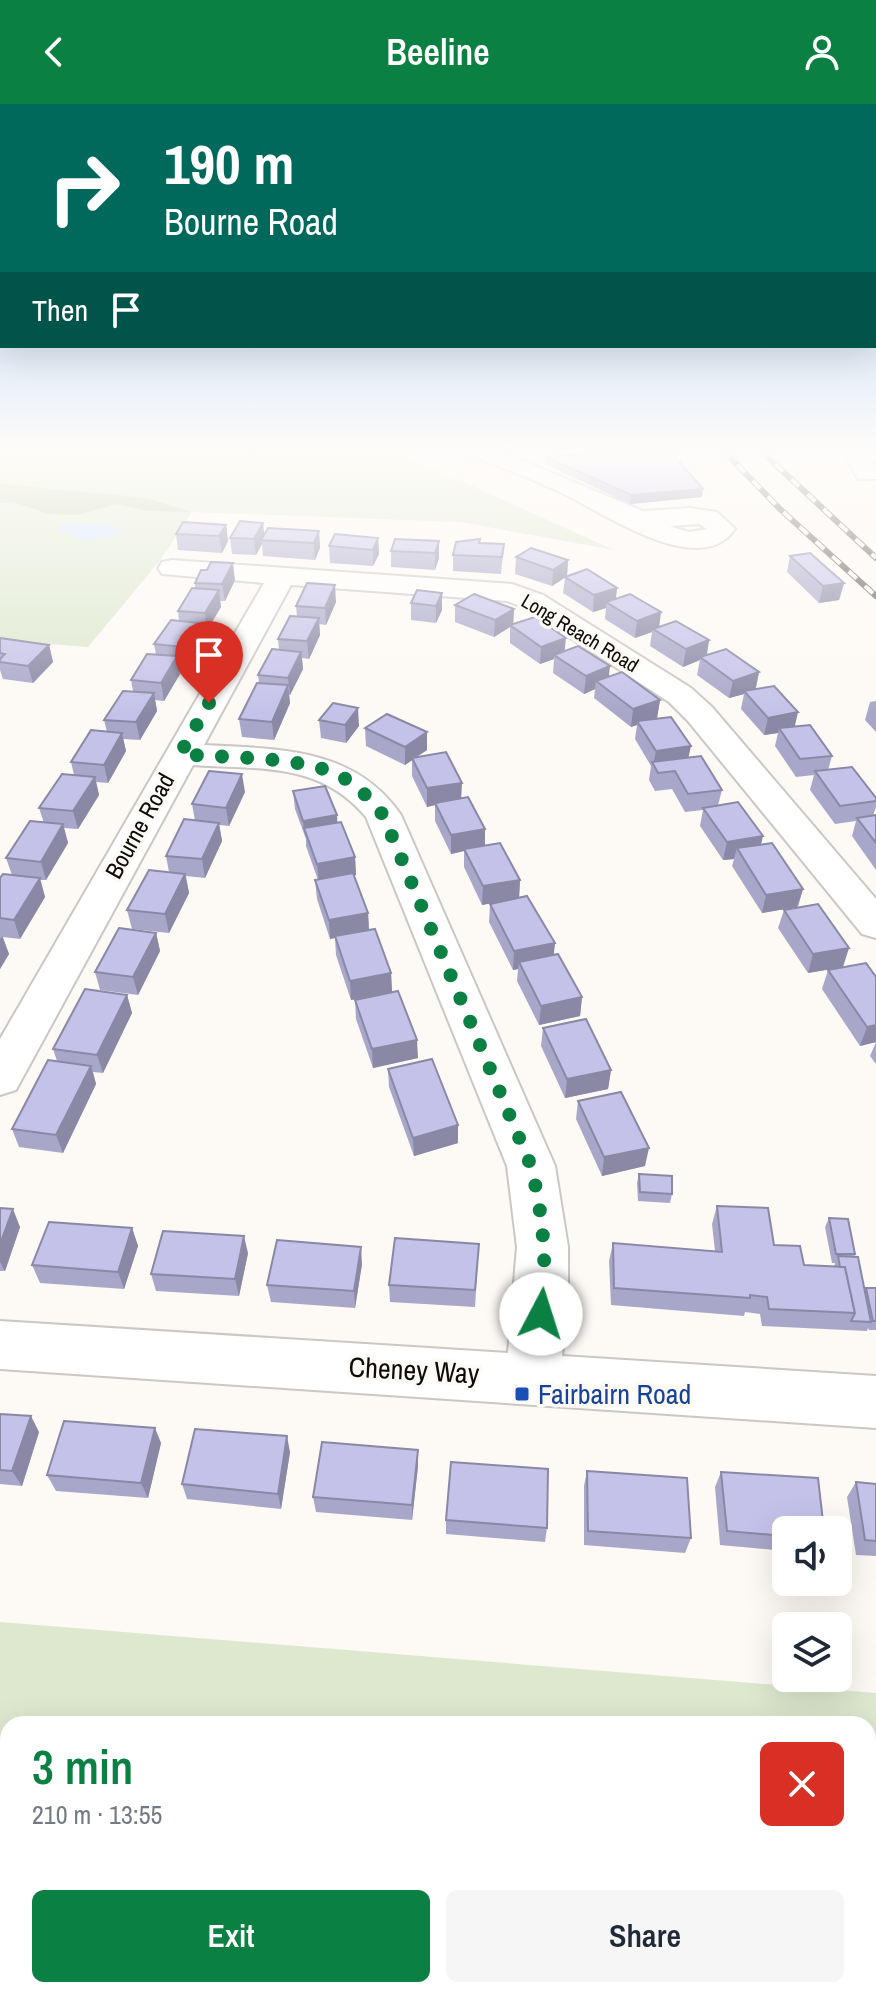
<!DOCTYPE html>
<html lang="en">
<head>
<meta charset="utf-8">
<style>
  :root { --surface:#fff; --page:#f6f6f7; --text:#1f2937; --muted:#747a83; --accent:#0b8043 }
  body { margin:0; font-family:"Archivo Narrow",sans-serif; background:var(--page); color:var(--text); height:100vh; display:flex; flex-direction:column; font-size:30px; white-space:nowrap }
  * { box-sizing:border-box; margin:0 }
  p { font-size:26px; color:var(--muted) }
  .icon { flex:none; width:44px; height:44px; fill:none; stroke:currentColor; stroke-width:2; stroke-linecap:round; stroke-linejoin:round }
  .map { position:relative; flex:1; overflow:hidden }
  .side { position:absolute; left:0px; top:1612px; width:876px; height:282px; display:flex; flex-direction:column; background:var(--surface); border-radius:24px 24px 0 0; box-shadow:0 8px 32px #0002 }
  .side>* { flex:none }
  .banner { position:absolute; left:0px; top:0px; width:876px; height:244px; box-shadow:0 8px 32px #0002; background:#00695c; color:#fff; overflow:hidden }
  .buttons { position:absolute; left:772px; top:1412px; display:grid; gap:16px }
  .buttons a { display:grid; place-items:center; width:80px; height:80px; border-radius:12px; background:var(--surface); box-shadow:0 8px 32px #0002; font-size:40px }
  .pin { position:absolute; display:grid; place-items:center; width:68px; height:68px; color:#fff; margin:-82px -34px; border-radius:50% 50% 50% 0; rotate:-45deg; box-shadow:0 0 8px #0007 }
  .pin .icon { rotate:45deg }
  .me { position:absolute; width:88px; margin:-44px; rotate:5deg; stroke-linejoin:round; filter:drop-shadow(0 0 6px #0008) }
  .turn { display:flex; align-items:center; gap:28px; height:168px; padding:0 32px; font-size:36px }
  .turn .icon { width:104px; height:104px; stroke-width:2.5 }
  .turn b { display:block; font-size:56px; line-height:68px }
  .then { display:flex; align-items:center; height:76px; padding:0 32px; background:#0003; gap:16px; font-size:30px }
  .round { display:grid; place-items:center; flex:none; width:84px; height:84px; border-radius:12px; background:var(--page) }
  .head { display:flex; align-items:center; justify-content:space-between; height:136px; padding:0 32px }
  h1 { font-size:48px; font-weight:600; line-height:60px; color:var(--accent) }
  .primary-button { display:flex; gap:16px; margin-top:auto; padding:16px 32px }
  .primary-button a { flex:1; height:92px; border-radius:12px; background:var(--accent); color:#fff; font-size:32px; font-weight:600; line-height:92px; text-align:center }
  .primary-button a+a { background:var(--page); color:var(--text) }
  header { display:flex; justify-content:space-between; align-items:center; height:104px; padding:0 32px; background:var(--accent); color:#fff; font-size:36px; font-weight:600 }
  .map>svg:first-child { display:block }
  .green { fill:#dde8ce; fill-rule:evenodd }
  .forest { fill:#c0cfa8 }
  .water { fill:#d1e0ff }
  .lines { fill:none; stroke-linecap:round; stroke-linejoin:round }
  .minor-casing { stroke:#cbc7c4; stroke-width:4 }
  .minor { fill:#fff; fill-rule:evenodd }
  .rail-casing { stroke:#5a5856; stroke-width:6 }
  .rail { stroke:#fdf9f5; stroke-width:4; stroke-dasharray:11; stroke-linecap:butt }
  .wall { fill:#a9a7c9 }
  .shaded-wall { fill:#8a88a4 }
  .building { fill:#c5c2ea; stroke:#8a88a4; stroke-width:2 }
  .route { stroke:#0b8043; stroke-width:14; stroke-dasharray:0 25.2 }
  .transit-dot { fill:#1a4fb4; stroke:#fdf9f5; stroke-width:3 }
  .labels { text-anchor:middle; stroke-width:7; stroke-linejoin:round; paint-order:stroke }
  .far-street-label { font-size:20px; fill:#0d0c0b; stroke:#fdf9f5 }
  .street-label { font-size:24px; fill:#0d0c0b; stroke:#fdf9f5 }
  .near-street-label { font-size:28px; fill:#0d0c0b; stroke:#fdf9f5 }
  .near-transit-label { font-size:28px; fill:#164399; stroke:#fdf9f5; text-anchor:start }
</style>
</head>
<body>
<header><svg class="icon" aria-label="back" viewBox="0 0 24 24"><path d="M15 5l-7 7 7 7"/></svg>Beeline<svg class="icon" aria-label="person" viewBox="0 0 24 24"><circle cx="12" cy="8" r="4"/><path d="M4 21q1-7 8-7t8 7"/></svg></header>
<div class="map">
<svg width="876" height="1893" viewBox="0 0 876 1893">
  <rect width="100%" height="100%" fill="#fdf9f5"/>
  <!-- green -->
  <g class="green">
    <polygon points="0,345 379,345 433,364 614,446 460,418 192,408 161,455 88,543 0,536"/>
    <path d="M 0,1518 L 876,1589 L 876,1893 L 0,1893 ZM 868,1620 L 868,1886 L 8,1886 L 8,1620 Z"/>
  </g>
  <!-- forest -->
  <polygon class="forest" points="0,380 147,394 192,408 148,407 116,400 78,411 49,410 13,398 0,399"/>
  <!-- water -->
  <polygon class="water" points="74,419 101,419 121,426 118,430 84,437 56,425 61,421"/>
  <g class="lines">
    <defs>
      <g id="minor">
        <path d="M 460,345 L 495,345 L 643,407 L 690,404 L 717,408 L 735,425 C 700,477 602,408 562,389 C 530,374 497,361 464,350 ZM 699,420 L 707,425 L 688,428 L 670,422 Z"/>
        <polygon points="842,345 864,345 876,364 876,375 858,375"/>
        <path d="M 172,456 L 512,480 L 543,491 L 691,584 L 712,603 L 876,795 L 876,834 L 862,830 L 688,617 L 669,598 L 523,503 L 507,497 L 291,481 L 204,641 C 279,645 354,643 401,711 L 555,1062 L 568,1143 L 568,1192 L 562,1252 L 876,1272 L 876,1324 L 0,1265 L 0,1217 L 508,1249 L 517,1143 L 507,1062 L 366,713 C 319,657 259,666 193,661 L 16,986 L 0,991 L 0,935 L 264,479 L 162,470 L 158,464 L 162,458 Z"/>
      </g>
    </defs>
    <!-- minor casing -->
    <use href="#minor" class="minor-casing"/>
    <!-- minor -->
    <use href="#minor" class="minor"/>
    <defs>
      <g id="rail">
        <polyline points="722,345 780,405 876,492"/>
        <polyline points="759,345 876,454"/>
      </g>
    </defs>
    <!-- rail casing -->
    <use href="#rail" class="rail-casing"/>
    <!-- rail -->
    <use href="#rail" class="rail"/>
  </g>
  <!-- wall -->
  <g class="wall">
    <polygon points="592,345 668,345 702,393 630,400 545,360 546,353 595,348"/>
    <polygon points="226,421 228,437 222,449 178,446 176,430"/>
    <polygon points="319,427 320,444 315,456 263,452 262,440 256,451 232,450 230,434 264,430"/>
    <polygon points="378,434 379,450 373,462 330,459 329,442"/>
    <polygon points="439,437 439,454 435,466 391,463 391,447"/>
    <polygon points="480,439 504,440 501,470 453,467 453,451"/>
    <polygon points="790,452 844,479 839,496 819,499 787,468"/>
    <polygon points="516,453 568,456 567,472 617,484 616,495 659,522 709,536 707,551 759,568 756,585 795,623 832,652 828,666 876,694 876,703 873,712 876,711 876,766 852,732 856,717 835,720 810,686 814,671 796,673 775,642 778,629 764,631 741,605 744,590 729,594 697,571 700,556 683,563 650,542 652,528 635,534 605,515 606,504 593,508 563,489 565,474 552,482 515,470"/>
    <polygon points="235,476 225,497 220,497 221,503 207,526 200,525 202,536 186,560 178,559 180,570 164,597 155,596 157,607 140,636 123,635 126,647 108,679 96,678 99,691 78,725 64,724 68,739 46,776 40,776 45,793 20,835 3,833 9,850 0,865 0,774 12,771 6,754 44,719 39,704 74,671 71,658 107,628 104,616 133,587 131,576 156,551 154,540 179,517 178,507 195,484 195,479"/>
    <polygon points="417,486 442,506 436,519 411,516 411,499"/>
    <polygon points="336,498 326,521 319,520 320,531 309,555 302,554 303,565 290,591 289,591 290,599 274,636 242,633 239,615 259,579 258,571 279,546 278,535 297,512 296,502"/>
    <polygon points="455,501 514,505 513,521 565,547 609,572 660,596 657,614 654,615 688,654 722,686 718,701 761,741 803,785 798,803 843,863 808,869 778,824 784,806 785,805 762,809 732,762 734,755 723,756 700,722 703,706 685,708 672,685 655,687 649,676 651,662 635,635 637,621 631,623 594,594 595,585 584,590 553,569 554,555 540,560 510,539 510,523 494,533 455,518"/>
    <polygon points="0,534 49,541 53,558 33,579 3,575 0,566"/>
    <polygon points="876,597 876,628 865,616 870,598"/>
    <polygon points="319,616 359,622 346,639 321,634"/>
    <polygon points="365,624 427,628 427,646 416,653 462,694 485,725 485,742 520,776 519,794 555,839 553,851 582,893 580,912 539,921 517,877 518,865 513,866 489,818 490,800 502,797 482,801 464,763 464,747 451,750 435,717 435,701 427,703 412,672 412,656 405,661 366,642"/>
    <polygon points="293,687 337,718 355,753 356,771 354,772 368,809 369,826 391,869 392,888 351,896 336,851 335,834 330,835 317,795 315,776 318,776 306,742 306,735 295,705"/>
    <polygon points="245,688 229,722 219,721 222,737 205,774 186,772 189,789 169,829 132,825 127,806 169,768 166,752 195,717 192,700"/>
    <polygon points="156,829 160,847 138,891 100,886 95,868"/>
    <polygon points="828,866 876,873 876,960 870,952 876,938 860,942 822,885"/>
    <polygon points="127,891 132,909 103,969 93,968 96,980 63,1049 19,1043 12,1025 57,957 53,945"/>
    <polygon points="355,896 418,954 373,964 356,915"/>
    <polygon points="543,924 611,966 608,985 565,994 541,942"/>
    <polygon points="388,965 458,1039 414,1052 389,983"/>
    <polygon points="578,997 645,1062 602,1072 576,1015"/>
    <polygon points="639,1070 672,1090 670,1099 638,1097 637,1079"/>
    <polygon points="717,1102 804,1161 834,1163 835,1159 832,1159 825,1123 829,1114 855,1150 854,1153 865,1187 866,1184 876,1184 876,1226 869,1226 868,1224 867,1227 762,1222 760,1210 745,1208 744,1212 611,1201 609,1157 613,1139 715,1147 712,1120"/>
    <polygon points="0,1104 20,1123 5,1167 0,1167"/>
    <polygon points="132,1124 138,1142 124,1185 40,1179 32,1161"/>
    <polygon points="248,1149 239,1192 156,1187 151,1170"/>
    <polygon points="478,1157 475,1203 390,1198 389,1181"/>
    <polygon points="362,1160 355,1204 271,1198 267,1181"/>
    <polygon points="0,1310 39,1328 22,1382 0,1380"/>
    <polygon points="161,1339 148,1394 56,1387 47,1371"/>
    <polygon points="418,1346 418,1362 412,1416 316,1408 313,1393"/>
    <polygon points="290,1348 281,1405 187,1395 182,1380"/>
    <polygon points="587,1367 691,1434 685,1449 584,1441 584,1382"/>
    <polygon points="721,1368 786,1426 786,1447 720,1441 715,1383"/>
    <polygon points="856,1378 876,1380 876,1452 856,1451 847,1393"/>
    <polygon points="446,1416 547,1424 545,1438 446,1430"/>
  </g>
  <!-- shaded-wall -->
  <g class="shaded-wall">
    <polygon points="597,345 662,345 596,350"/>
    <polygon points="703,385 702,393 630,400 631,391"/>
    <polygon points="263,419 265,435 261,436 262,440 256,451 254,435"/>
    <polygon points="226,421 228,437 222,449 219,432"/>
    <polygon points="319,427 320,444 315,456 314,439"/>
    <polygon points="378,434 379,450 373,462 373,446"/>
    <polygon points="439,437 439,454 435,466 435,449"/>
    <polygon points="568,456 567,472 552,482 553,466"/>
    <polygon points="233,459 235,476 225,497 222,480"/>
    <polygon points="844,479 839,496 819,499 823,482"/>
    <polygon points="335,481 336,498 326,521 325,504"/>
    <polygon points="617,484 615,500 606,498 606,504 593,508 594,491"/>
    <polygon points="219,486 221,503 207,526 205,509"/>
    <polygon points="442,489 442,506 436,519 436,502"/>
    <polygon points="514,505 513,522 510,521 510,523 494,533 495,516"/>
    <polygon points="661,508 659,525 653,525 652,528 635,534 637,517"/>
    <polygon points="319,514 320,531 309,555 307,537"/>
    <polygon points="199,519 202,536 186,560 183,543"/>
    <polygon points="566,534 564,552 554,551 554,555 540,560 541,543"/>
    <polygon points="709,536 706,554 700,553 700,556 683,563 686,545"/>
    <polygon points="49,541 53,558 33,579 28,562"/>
    <polygon points="301,548 303,565 290,591 288,574"/>
    <polygon points="177,552 180,570 164,597 161,579"/>
    <polygon points="610,562 608,580 596,577 595,585 584,590 586,572"/>
    <polygon points="759,568 755,586 744,587 744,590 729,594 733,577"/>
    <polygon points="288,581 290,599 274,636 272,618"/>
    <polygon points="154,589 157,607 140,636 136,618"/>
    <polygon points="660,596 657,614 639,620 637,617 637,621 631,623 633,605"/>
    <polygon points="358,604 359,622 346,639 345,621"/>
    <polygon points="798,608 794,626 779,624 778,629 764,631 768,614"/>
    <polygon points="427,628 427,646 405,661 405,643"/>
    <polygon points="122,629 126,647 108,679 104,661"/>
    <polygon points="691,642 687,660 653,661 656,647"/>
    <polygon points="242,670 245,688 229,722 226,704"/>
    <polygon points="95,673 99,691 78,725 73,707"/>
    <polygon points="462,679 461,697 435,699 435,701 427,703 427,684"/>
    <polygon points="337,711 338,729 304,724 305,735 303,717"/>
    <polygon points="219,719 222,737 205,774 202,755"/>
    <polygon points="63,720 68,739 46,776 41,758"/>
    <polygon points="485,725 485,744 464,745 464,747 451,750 451,731"/>
    <polygon points="763,732 759,750 737,744 734,755 723,756 727,738"/>
    <polygon points="355,753 356,771 319,778 317,760"/>
    <polygon points="185,770 189,789 169,829 165,810"/>
    <polygon points="40,774 45,793 20,835 14,816"/>
    <polygon points="520,776 519,794 482,801 483,782"/>
    <polygon points="803,785 797,803 762,809 766,791"/>
    <polygon points="368,809 369,827 330,835 329,816"/>
    <polygon points="156,829 160,847 138,891 133,873"/>
    <polygon points="2,832 9,850 0,865 0,836"/>
    <polygon points="555,839 553,858 519,858 518,865 513,866 514,847"/>
    <polygon points="849,844 843,863 808,869 813,850"/>
    <polygon points="391,869 392,888 351,896 350,877"/>
    <polygon points="127,891 132,909 103,969 97,951"/>
    <polygon points="582,893 580,912 539,921 541,902"/>
    <polygon points="876,921 876,938 860,942 867,923"/>
    <polygon points="417,936 418,954 373,964 372,945"/>
    <polygon points="91,962 96,980 63,1049 56,1031"/>
    <polygon points="611,966 608,985 565,994 567,975"/>
    <polygon points="458,1021 458,1039 414,1052 413,1034"/>
    <polygon points="649,1044 645,1062 602,1072 604,1053"/>
    <polygon points="13,1105 20,1123 5,1167 0,1158 0,1140"/>
    <polygon points="132,1124 138,1142 124,1185 118,1168"/>
    <polygon points="244,1132 248,1149 239,1192 235,1175"/>
    <polygon points="361,1143 362,1160 355,1204 354,1187"/>
    <polygon points="31,1312 39,1328 22,1382 12,1367"/>
    <polygon points="155,1324 161,1339 148,1394 141,1379"/>
    <polygon points="287,1332 290,1348 281,1405 278,1390"/>
    <polygon points="418,1346 418,1362 412,1416 412,1401"/>
  </g>
  <!-- building -->
  <g class="building">
    <polygon points="640,345 668,345 703,385 631,391 546,353"/>
    <polygon points="240,417 263,419 254,435 230,434"/>
    <polygon points="183,418 226,421 219,432 176,430"/>
    <polygon points="268,424 319,427 314,439 261,436"/>
    <polygon points="335,430 378,434 373,446 329,442"/>
    <polygon points="395,435 439,437 435,449 391,447"/>
    <polygon points="480,435 479,439 504,440 502,453 453,451 456,438"/>
    <polygon points="531,444 568,456 553,466 516,453"/>
    <polygon points="810,449 844,479 823,482 790,452"/>
    <polygon points="211,458 233,459 222,480 195,479 201,466 207,466"/>
    <polygon points="587,465 617,484 594,491 565,473"/>
    <polygon points="307,479 335,481 325,504 296,502"/>
    <polygon points="192,484 219,486 205,509 178,507"/>
    <polygon points="417,486 442,489 436,502 411,499"/>
    <polygon points="474,490 514,505 495,516 455,501"/>
    <polygon points="630,490 661,508 637,517 606,498"/>
    <polygon points="290,512 319,514 307,537 278,535"/>
    <polygon points="535,513 566,534 541,543 510,521"/>
    <polygon points="171,516 199,519 183,543 154,540"/>
    <polygon points="676,517 709,536 686,545 653,525"/>
    <polygon points="0,534 49,541 28,562 0,558 0,555 5,550 0,549"/>
    <polygon points="578,542 610,562 586,572 554,551"/>
    <polygon points="272,545 301,548 288,574 258,571"/>
    <polygon points="726,545 759,568 733,577 700,553"/>
    <polygon points="147,550 177,552 161,579 131,576"/>
    <polygon points="622,568 660,596 633,605 596,577"/>
    <polygon points="257,579 288,581 272,618 239,615"/>
    <polygon points="774,582 798,608 768,614 744,587"/>
    <polygon points="123,587 154,589 136,618 104,616"/>
    <polygon points="333,599 358,604 345,621 319,616"/>
    <polygon points="387,610 427,628 405,643 365,624"/>
    <polygon points="671,613 691,642 656,647 637,617"/>
    <polygon points="810,621 832,652 800,655 779,624"/>
    <polygon points="91,626 122,629 104,661 71,658"/>
    <polygon points="446,648 462,679 427,684 412,654"/>
    <polygon points="701,652 722,686 688,690 675,667 658,669 652,658"/>
    <polygon points="852,663 876,694 876,697 840,702 815,667"/>
    <polygon points="209,667 242,670 226,704 192,700"/>
    <polygon points="62,670 95,673 73,707 39,704"/>
    <polygon points="325,682 337,711 303,717 293,687"/>
    <polygon points="468,693 485,725 451,731 435,699"/>
    <polygon points="738,698 763,732 727,738 703,704"/>
    <polygon points="876,711 876,739 857,714"/>
    <polygon points="184,715 219,719 202,755 166,752"/>
    <polygon points="30,717 63,720 41,758 6,754"/>
    <polygon points="341,718 355,753 317,760 304,724"/>
    <polygon points="500,739 520,776 483,782 464,745"/>
    <polygon points="772,739 803,785 766,791 737,744"/>
    <polygon points="149,766 185,770 165,810 127,806"/>
    <polygon points="353,769 368,809 329,816 315,776"/>
    <polygon points="3,770 40,774 14,816 0,814 0,774"/>
    <polygon points="527,792 555,839 514,847 490,800"/>
    <polygon points="818,800 849,844 813,850 784,806"/>
    <polygon points="119,824 156,829 133,873 95,868"/>
    <polygon points="375,825 391,869 350,877 335,832"/>
    <polygon points="558,850 582,893 541,902 519,858"/>
    <polygon points="866,859 876,873 876,921 867,923 828,866"/>
    <polygon points="85,885 127,891 97,951 53,945"/>
    <polygon points="398,887 417,936 372,945 355,896"/>
    <polygon points="586,915 611,966 567,975 543,924"/>
    <polygon points="432,955 458,1021 413,1034 388,965"/>
    <polygon points="48,956 91,962 56,1031 12,1025"/>
    <polygon points="621,988 649,1044 604,1053 578,997"/>
    <polygon points="639,1070 672,1072 672,1090 640,1088"/>
    <polygon points="717,1102 768,1104 774,1141 800,1142 804,1161 845,1163 855,1209 769,1205 767,1193 750,1191 750,1194 614,1184 613,1139 722,1148"/>
    <polygon points="0,1104 13,1105 0,1140"/>
    <polygon points="829,1114 848,1115 855,1150 836,1150"/>
    <polygon points="49,1118 132,1124 118,1168 32,1161"/>
    <polygon points="163,1127 244,1132 235,1175 151,1170"/>
    <polygon points="395,1134 479,1140 475,1186 389,1181"/>
    <polygon points="277,1136 361,1143 354,1187 267,1181"/>
    <polygon points="838,1152 858,1153 871,1218 851,1217 855,1209 845,1163 840,1163"/>
    <polygon points="866,1184 876,1184 876,1217 873,1217"/>
    <polygon points="0,1310 31,1312 12,1367 0,1366"/>
    <polygon points="64,1317 155,1324 141,1379 47,1371"/>
    <polygon points="195,1325 287,1332 278,1390 182,1380"/>
    <polygon points="322,1338 418,1346 412,1401 313,1393"/>
    <polygon points="451,1358 548,1365 547,1424 446,1416"/>
    <polygon points="587,1367 687,1374 691,1434 588,1427"/>
    <polygon points="721,1368 818,1374 824,1426 786,1426 786,1432 727,1427"/>
    <polygon points="856,1378 876,1380 876,1437 865,1436"/>
  </g>
  <!-- sky -->
  <linearGradient id="sky" x2="0" y2="1"><stop stop-color="#9fc6f1"/><stop offset="0.57" stop-color="#fefcfa"/><stop offset="1" stop-color="#fefcfa" stop-opacity="0"/></linearGradient>
  <rect width="876" height="610" fill="url(#sky)"/>
  <g class="lines">
    <!-- route -->
    <path class="route" d="M 209,599 L 180,650 C 223,654 298,652 336,670 C 356,679 370,695 383,711 L 531,1062 C 543,1111 548,1160 541,1210"/>
  </g>
  <!-- markers -->
  <rect class="transit-dot" x="514" y="1282" width="16" height="16" rx="4"/>
  <g class="labels">
    <!-- far-street labels -->
    <g class="far-street-label">
      <text transform="translate(580 529) rotate(31)" y="7">Long Reach Road</text>
    </g>
    <!-- street labels -->
    <g class="street-label">
      <text transform="translate(140 722) rotate(-61)" y="8">Bourne Road</text>
    </g>
    <!-- near-street labels -->
    <g class="near-street-label">
      <text transform="translate(414 1266) rotate(3)" y="10">Cheney Way</text>
    </g>
    <!-- near-transit labels -->
    <g class="near-transit-label">
      <text x="538" y="1300">Fairbairn Road</text>
    </g>
  </g>
</svg>
<div class="buttons">
<a><svg class="icon" aria-label="sound" viewBox="0 0 24 24"><path d="M4 9h4l5-4v14l-5-4H4zM17 9q2 3 0 6"/></svg></a>
<a><svg class="icon" aria-label="layers" viewBox="0 0 24 24"><path d="M12 4l9 5-9 5-9-5zM3 14l9 5 9-5"/></svg></a>
</div>
<div class="pin" style="left:209px;top:599px;background:#d93025"><svg class="icon" aria-label="arrive" viewBox="0 0 24 24"><path d="M6 21V4h12l-3 4 3 4H6"/></svg></div>
<svg class="me" style="left:541px;top:1210px" viewBox="-20 -20 40 40"><circle r="19" fill="#fff"/><path d="M0-13L10 11 0 6-10 11z" fill="#0b8043"/></svg>
<div class="banner">
<div class="turn"><svg class="icon" aria-label="right" viewBox="0 0 24 24"><path d="M7 20v-9h11M14 6l5 5-5 5"/></svg><div><b>190 m</b>Bourne Road</div></div>
<div class="then">Then<svg class="icon" aria-label="arrive" viewBox="0 0 24 24"><path d="M6 21V4h12l-3 4 3 4H6"/></svg></div>
</div>
<section class="side">
<div class="head"><div><h1>3 min</h1><p>210 m · 13:55</p></div><a class="round" style="background:#d93025;color:#fff"><svg class="icon" aria-label="close" viewBox="0 0 24 24"><path d="M6 6l12 12M18 6L6 18"/></svg></a></div>
<div class="primary-button"><a>Exit</a><a>Share</a></div>
</section>
</div>
</body>
</html>
